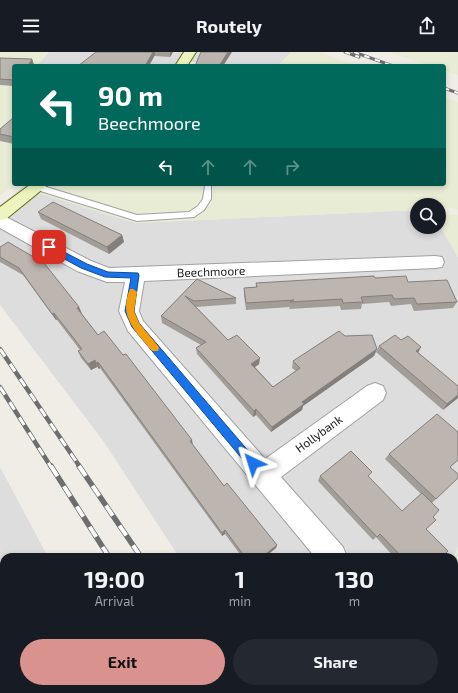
<!DOCTYPE html>
<html lang="en">
<head>
<meta charset="utf-8">
<style>
  :root { --surface:#171b24; --page:#242831; --text:#f1f3f6; --muted:#9ea1a6; --accent:#da928f }
  body { margin:0; font-family:"Exo 2",sans-serif; background:var(--page); color:var(--text); height:100vh; display:flex; flex-direction:column; font-size:15px; white-space:nowrap }
  * { box-sizing:border-box; margin:0 }
  p { font-size:13px; color:var(--muted) }
  .icon { flex:none; width:22px; height:22px; fill:none; stroke:currentColor; stroke-width:2; stroke-linecap:round; stroke-linejoin:round }
  .map { position:relative; flex:1; overflow:hidden }
  .sheet { position:absolute; left:0px; top:501px; width:458px; height:140px; display:flex; flex-direction:column; background:var(--surface); border-radius:12px 12px 0 0; box-shadow:0 2px 6px #0003 }
  .sheet>* { flex:none }
  .top-card { position:absolute; left:12px; top:12px; width:434px; height:122px; border-radius:4px; box-shadow:0 2px 6px #0003; background:#00695c; color:#fff; overflow:hidden }
  .fabs { position:absolute; left:410px; top:146px; display:grid; gap:8px }
  .fabs a { display:grid; place-items:center; width:36px; height:36px; border-radius:50%; background:var(--surface); box-shadow:0 2px 6px #0003; font-size:20px }
  .pin { position:absolute; display:grid; place-items:center; width:34px; height:34px; color:#fff; margin:-17px; border-radius:8px; box-shadow:0 2px 6px #0006 }
  .me { position:absolute; width:44px; margin:-22px; rotate:319deg; stroke-linejoin:round; filter:drop-shadow(0 0 3px #0008) }
  .turn { display:flex; align-items:center; gap:14px; height:84px; padding:0 20px; font-size:18px }
  .turn .icon { width:52px; height:52px; stroke-width:2.5 }
  .turn b { display:block; font-size:28px; line-height:34px }
  .lanes { display:flex; align-items:center; height:38px; padding:0 20px; background:#0003; justify-content:center; gap:20px; direction:ltr }
  .lanes .off { opacity:.35 }
  .eta { display:flex; justify-content:space-evenly; align-items:center; height:68px; text-align:center }
  .eta b { font-size:24px; font-weight:700; line-height:28px }
  .action { display:flex; gap:8px; margin-top:auto; padding:8px 20px }
  .action a { flex:1; height:46px; border-radius:24px; background:var(--accent); color:#111; font-size:16px; font-weight:700; line-height:46px; text-align:center }
  .action a+a { background:var(--page); color:var(--text) }
  header { display:flex; justify-content:space-between; align-items:center; height:52px; padding:0 20px; background:var(--surface); font-size:18px; font-weight:700 }
  .map>svg:first-child { display:block }
  .residential { fill:#dedddd }
  .farmland { fill:#e9ecd4 }
  .lines { fill:none; stroke-linecap:round; stroke-linejoin:round }
  .lane-casing { stroke:#a1a1a1; stroke-width:2 }
  .street-casing { stroke:#a1a1a1; stroke-width:2 }
  .secondary-casing { stroke:#5f6f0f; stroke-width:2 }
  .lane { fill:#fff; fill-rule:evenodd }
  .street { fill:#fff; fill-rule:evenodd }
  .secondary { fill:#eef4c0; fill-rule:evenodd }
  .rail-far2-casing { stroke:#6e6e6e; stroke-width:3 }
  .rail-far1-casing { stroke:#6e6e6e; stroke-width:4.5 }
  .rail-casing { stroke:#6e6e6e; stroke-width:5.5 }
  .rail-far2 { stroke:#fff; stroke-width:2; stroke-dasharray:5.5; stroke-linecap:butt }
  .rail-far1 { stroke:#fff; stroke-width:3; stroke-dasharray:9; stroke-linecap:butt }
  .rail { stroke:#fff; stroke-width:4; stroke-dasharray:12; stroke-linecap:butt }
  .wall { fill:#a39d97 }
  .shaded-wall { fill:#847f7b }
  .building { fill:#bdb6b0; stroke:#847f7b }
  .route { fill:#1a73e8; stroke:#114b97 }
  .slow { fill:#f59e0b }
  .labels { text-anchor:middle; stroke-width:3.5; stroke-linejoin:round; paint-order:stroke }
  .street-label { font-size:12px; fill:#202020; stroke:#fff }
</style>
</head>
<body>
<header><svg class="icon" aria-label="menu" viewBox="0 0 24 24"><path d="M4 6h16M4 12h16M4 18h16"/></svg>Routely<svg class="icon" aria-label="share" viewBox="0 0 24 24"><path d="M12 15V3M7 8l5-5 5 5M5 13v7h14v-7"/></svg></header>
<div class="map">
<svg width="458" height="641" viewBox="0 0 458 641">
  <rect width="100%" height="100%" fill="#f0ede7"/>
  <!-- residential -->
  <g class="residential">
    <polygon points="49,0 291,0 278,14 230,14 185,9 181,14 14,14 15,132 0,143 0,10 38,12"/>
    <polygon points="27,132 41,132 33,139 135,171 417,158 417,175 439,175 439,172 458,205 458,495 454,506 179,505 104,390 0,253 0,153"/>
    <polygon points="0,415 48,505 4,505 4,626 0,629"/>
    <polygon points="265,637 400,637 398,641 268,641"/>
  </g>
  <!-- farmland -->
  <g class="farmland">
    <polygon points="0,0 49,0 38,12 52,14 14,14 15,132 0,143"/>
    <polygon points="291,0 319,0 358,14 278,14"/>
    <polygon points="388,0 458,0 458,23 444,19 444,14 430,14"/>
    <polygon points="444,45 458,50 458,158 437,153 417,153 417,158 135,171 32,139 41,132 444,132"/>
    <polygon points="439,161 458,163 458,205 439,172"/>
    <polygon points="458,495 458,641 398,641 400,637 454,637 454,506"/>
    <polygon points="4,626 4,637 130,637 133,641 0,641 0,629"/>
  </g>
  <g class="lines">
    <defs>
      <polygon id="lane" points="34,133 40,133 137,163 189,160 198,154 203,147 205,134 211,134 211,147 204,158 194,165 137,169 34,137"/>
      <polygon id="street" points="0,164 6,165 91,209 109,216 435,204 442,205 444,210 442,215 435,216 144,229 139,259 143,269 265,407 367,334 375,331 383,334 386,341 383,348 281,425 343,495 347,505 315,505 128,279 119,259 125,230 107,230 77,219 0,176"/>
      <g id="secondary">
        <polygon points="184,0 196,0 187,14 175,14"/>
        <polygon points="31,132 49,132 6,167 0,168 0,155"/>
      </g>
    </defs>
    <!-- lane casing -->
    <use href="#lane" class="lane-casing"/>
    <!-- street casing -->
    <use href="#street" class="street-casing"/>
    <!-- secondary casing -->
    <use href="#secondary" class="secondary-casing"/>
    <!-- lane -->
    <use href="#lane" class="lane"/>
    <!-- street -->
    <use href="#street" class="street"/>
    <!-- secondary -->
    <use href="#secondary" class="secondary"/>
    <defs>
      <g id="rail-far2">
        <polyline points="345,0 359,5"/>
        <polyline points="354,0 393,14"/>
        <polyline points="444,36 458,41"/>
      </g>
      <g id="rail-far1">
        <polyline points="0,297 80,415"/>
        <polyline points="0,335 51,415"/>
      </g>
      <g id="rail">
        <polyline points="51,414 109,505"/>
        <polyline points="79,414 141,505"/>
        <polyline points="196,637 199,641"/>
        <polyline points="233,637 236,641"/>
      </g>
    </defs>
    <!-- rail-far2 casing -->
    <use href="#rail-far2" class="rail-far2-casing"/>
    <!-- rail-far1 casing -->
    <use href="#rail-far1" class="rail-far1-casing"/>
    <!-- rail casing -->
    <use href="#rail" class="rail-casing"/>
    <!-- rail-far2 -->
    <use href="#rail-far2" class="rail-far2"/>
    <!-- rail-far1 -->
    <use href="#rail-far1" class="rail-far1"/>
    <!-- rail -->
    <use href="#rail" class="rail"/>
  </g>
  <!-- wall -->
  <g class="wall">
    <polygon points="95,0 173,0 170,5"/>
    <polygon points="0,6 32,7 34,13 34,14 14,14 14,34 0,33"/>
    <polygon points="14,66 14,92 0,89 0,77"/>
    <polygon points="158,132 166,132 165,134"/>
    <polygon points="38,160 122,183 124,190 109,202 41,167"/>
    <polygon points="0,195 79,255 82,262 98,283 193,393 224,434 277,493 276,496 265,505 242,505 225,482 222,484 100,316 99,317 97,315 91,318 81,306 78,299 80,298 57,268 56,268 23,223 0,210"/>
    <polygon points="375,226 408,230 457,250 453,256 414,259 411,252 391,254 389,250 362,252 361,257 341,258 340,254 289,257 290,255 246,258 244,243 244,236 256,235 256,231"/>
    <polygon points="197,227 236,246 236,252 196,255 228,288 259,312 255,315 273,335 296,319 292,316 293,309 345,284 377,297 374,304 303,354 302,358 271,380 256,363 253,365 197,302 196,296 201,293 162,271 161,264"/>
    <polygon points="401,288 418,300 458,346 443,358 376,300 379,294"/>
    <polygon points="389,402 451,415 436,447 432,451 433,465 426,477 442,505 394,505 376,485 373,488 318,429 320,424 402,459 421,442 385,407"/>
    <polygon points="318,637 373,637 370,641 320,641"/>
  </g>
  <!-- shaded-wall -->
  <g class="shaded-wall">
    <polygon points="153,0 155,0 155,3 149,14 145,14"/>
    <polygon points="170,0 173,0 170,5"/>
    <polygon points="228,0 232,0 223,14 219,14"/>
    <polygon points="32,7 34,13 34,14 28,14"/>
    <polygon points="122,183 124,190 109,202 107,195"/>
    <polygon points="79,255 82,262 80,263 77,256"/>
    <polygon points="54,261 57,268 56,268 52,262"/>
    <polygon points="421,295 418,301 416,299"/>
    <polygon points="377,297 374,304 303,354 302,358 271,380 272,375 302,350"/>
    <polygon points="260,306 259,312 251,318 251,312"/>
    <polygon points="95,308 97,315 91,318 88,312"/>
    <polygon points="98,310 100,316 99,317 96,311"/>
    <polygon points="458,343 458,346 443,358 447,352"/>
    <polygon points="256,357 256,363 253,365 254,359"/>
    <polygon points="192,388 193,393 190,389"/>
    <polygon points="225,478 225,482 222,484 222,481"/>
    <polygon points="277,493 276,496 265,505 262,505"/>
  </g>
  <!-- building -->
  <g class="building">
    <polygon points="96,0 153,0 145,14 78,14"/>
    <polygon points="201,0 228,0 219,14 195,14"/>
    <polygon points="0,6 32,7 28,14 14,14 14,28 0,27"/>
    <polygon points="13,66 14,66 14,85 0,82 0,77"/>
    <polygon points="53,150 122,183 107,195 38,160"/>
    <polygon points="8,190 44,211 79,255 77,256 98,283 104,279 123,303 126,302 192,388 190,389 224,434 227,431 277,493 262,505 245,505 225,478 222,481 98,310 96,311 95,308 88,312 78,299 82,297 54,261 52,262 19,216 0,205 0,195"/>
    <polygon points="374,224 375,226 406,224 408,230 447,228 457,250 417,252 414,246 394,247 392,243 361,245 363,250 343,251 342,247 290,250 294,248 246,251 244,236 257,235 256,231"/>
    <polygon points="197,227 236,246 194,249 185,244 228,288 237,283 260,306 251,312 273,335 300,316 293,309 339,279 345,284 372,283 377,297 302,350 304,352 272,375 256,357 254,359 196,296 206,290 161,264"/>
    <polygon points="395,283 401,288 408,284 421,295 416,299 458,334 458,343 447,352 379,294"/>
    <polygon points="437,362 458,380 458,408 450,415 458,422 458,426 436,447 389,402"/>
    <polygon points="351,399 372,420 368,424 402,459 422,441 439,458 433,465 436,468 426,477 448,499 442,505 402,505 380,482 377,485 320,424"/>
    <polygon points="320,637 373,637 370,641 323,641"/>
  </g>
  <!-- route -->
  <polygon class="route" points="49,192 87,212 108,220 138,221 139,223 134,259 139,271 256,408 258,411 256,415 253,416 249,415 132,275 125,259 131,226 105,225 81,216 46,197 45,195"/>
  <!-- slow -->
  <path class="slow" d="M 130,237 L 133,237 L 137,240 L 134,259 L 139,271 L 158,294 L 159,296 L 158,299 L 152,299 C 136,280 118,264 130,237 Z"/>
  <g class="labels">
    <!-- street labels -->
    <g class="street-label">
      <text transform="translate(211 220) rotate(-2)" y="4">Beechmoore</text>
      <text transform="translate(319 382) rotate(-36)" y="4">Hollybank</text>
    </g>
  </g>
</svg>
<div class="fabs">
<a><svg class="icon" aria-label="search" viewBox="0 0 24 24"><circle cx="10" cy="10" r="6"/><path d="M15 15l6 6"/></svg></a>
</div>
<div class="pin" style="left:49px;top:195px;background:#d93025"><svg class="icon" aria-label="arrive" viewBox="0 0 24 24"><path d="M6 21V4h12l-3 4 3 4H6"/></svg></div>
<svg class="me" style="left:253px;top:411px" viewBox="-20 -20 40 40"><path d="M0-17L14 15 0 8-14 15z" fill="#1a73e8" stroke="#fff" stroke-width="4"/></svg>
<div class="top-card">
<div class="turn"><svg class="icon" aria-label="left" viewBox="0 0 24 24"><path d="M17 20v-9H6M10 6l-5 5 5 5"/></svg><div><b>90 m</b>Beechmoore</div></div>
<div class="lanes"><svg class="icon" aria-label="left" viewBox="0 0 24 24"><path d="M17 20v-9H6M10 6l-5 5 5 5"/></svg><svg class="icon off" aria-label="ahead" viewBox="0 0 24 24"><path d="M12 20V5M6 11l6-6 6 6"/></svg><svg class="icon off" aria-label="ahead" viewBox="0 0 24 24"><path d="M12 20V5M6 11l6-6 6 6"/></svg><svg class="icon off" aria-label="right" viewBox="0 0 24 24"><path d="M7 20v-9h11M14 6l5 5-5 5"/></svg></div>
</div>
<section class="sheet">
<div class="eta">
<div><b>19:00</b><p>Arrival</p></div>
<div><b>1</b><p>min</p></div>
<div><b>130</b><p>m</p></div>
</div>
<div class="action"><a>Exit</a><a>Share</a></div>
</section>
</div>
</body>
</html>
